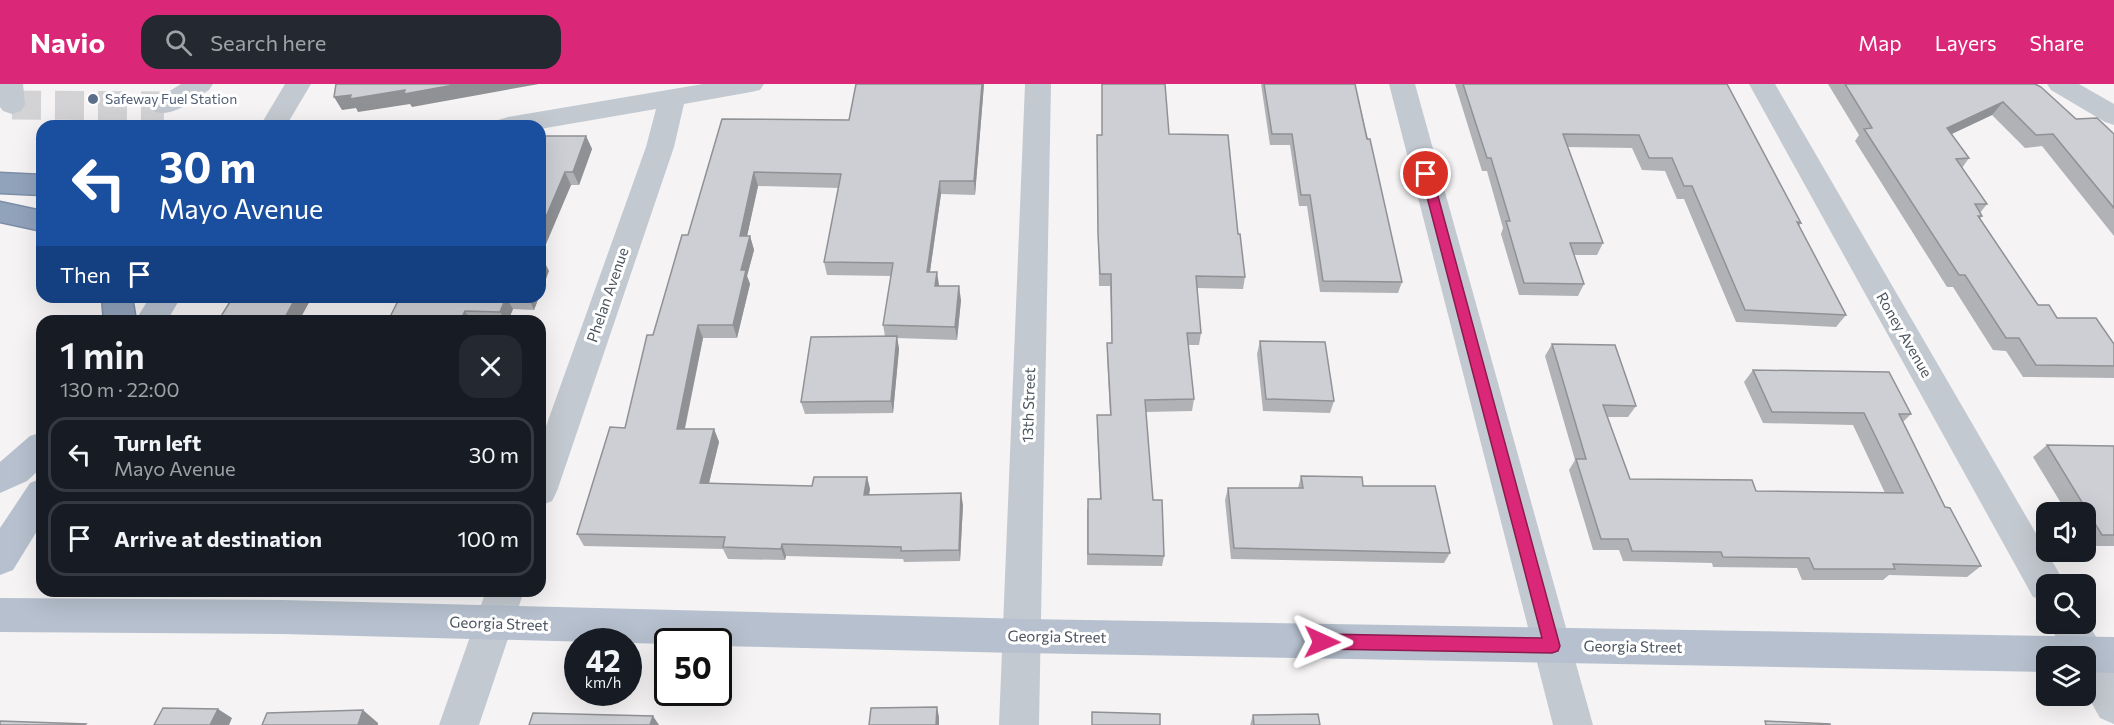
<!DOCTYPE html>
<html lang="en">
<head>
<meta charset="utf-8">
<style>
  :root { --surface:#171b24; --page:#242831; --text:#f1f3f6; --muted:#9ea1a6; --line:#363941; --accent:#db2777 }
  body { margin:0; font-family:Commissioner,sans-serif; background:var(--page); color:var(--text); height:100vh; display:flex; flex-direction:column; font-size:22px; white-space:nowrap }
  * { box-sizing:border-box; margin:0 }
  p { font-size:20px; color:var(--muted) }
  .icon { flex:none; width:33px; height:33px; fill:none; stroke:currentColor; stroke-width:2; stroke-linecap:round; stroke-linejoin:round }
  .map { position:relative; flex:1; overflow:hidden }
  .sheet { position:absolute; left:36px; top:231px; width:510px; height:282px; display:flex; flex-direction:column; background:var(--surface); border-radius:18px; box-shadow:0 6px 24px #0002 }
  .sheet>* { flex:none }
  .guide { position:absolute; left:36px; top:36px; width:510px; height:183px; border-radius:18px; box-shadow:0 6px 24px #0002; background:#1a4fa0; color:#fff; overflow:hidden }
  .buttons { position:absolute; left:2036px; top:418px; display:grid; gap:12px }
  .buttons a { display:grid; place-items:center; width:60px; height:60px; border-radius:12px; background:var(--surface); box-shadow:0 6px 24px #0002; font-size:30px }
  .speed { position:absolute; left:564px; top:544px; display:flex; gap:12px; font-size:30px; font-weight:700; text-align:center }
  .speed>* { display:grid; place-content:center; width:78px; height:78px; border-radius:50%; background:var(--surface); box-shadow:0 6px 24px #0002; line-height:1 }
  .speed small { font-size:15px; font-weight:400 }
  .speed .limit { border:3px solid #111; border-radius:9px; background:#fff; color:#111 }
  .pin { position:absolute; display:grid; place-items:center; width:51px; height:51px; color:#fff; margin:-26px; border:3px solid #fff; border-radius:50%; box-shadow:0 2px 6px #0007 }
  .me { position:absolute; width:66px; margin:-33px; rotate:91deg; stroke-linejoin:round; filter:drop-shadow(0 0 4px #0008) }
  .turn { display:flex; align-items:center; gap:21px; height:126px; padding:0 24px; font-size:27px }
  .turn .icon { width:78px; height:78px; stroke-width:2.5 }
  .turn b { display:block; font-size:42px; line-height:51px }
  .then { display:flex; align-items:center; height:57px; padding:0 24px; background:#0003; gap:12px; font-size:22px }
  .round { display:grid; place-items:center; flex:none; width:63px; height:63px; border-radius:18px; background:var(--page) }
  .head { display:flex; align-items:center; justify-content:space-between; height:102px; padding:0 24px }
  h1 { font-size:36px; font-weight:600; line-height:45px }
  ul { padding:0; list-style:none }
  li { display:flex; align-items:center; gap:18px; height:75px; margin:0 12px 9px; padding:0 12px; border:3px solid var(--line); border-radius:18px }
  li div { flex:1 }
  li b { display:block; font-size:22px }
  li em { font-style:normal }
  header { display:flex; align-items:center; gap:36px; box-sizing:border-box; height:84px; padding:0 30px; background:var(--accent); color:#fff }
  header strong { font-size:28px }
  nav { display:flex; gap:33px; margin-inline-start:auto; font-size:21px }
  .search { width:420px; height:54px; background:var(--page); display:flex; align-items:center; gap:15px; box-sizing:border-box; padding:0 21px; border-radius:18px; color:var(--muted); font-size:22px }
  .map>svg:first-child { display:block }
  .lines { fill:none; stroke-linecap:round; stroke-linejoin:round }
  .minor-tunnel { stroke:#d3d3d5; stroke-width:29; stroke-dasharray:29 14; stroke-linecap:butt }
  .highway-casing { stroke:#7c8da7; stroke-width:3 }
  .minor { fill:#c3c9d0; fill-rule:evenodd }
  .major { fill:#b6c0ce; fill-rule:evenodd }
  .highway { fill:#91a2bb; fill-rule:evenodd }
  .wall { fill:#b0b2b6 }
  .shaded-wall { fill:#909194 }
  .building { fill:#cdcfd4; stroke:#909194; stroke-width:1.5 }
  .route { fill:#db2777; stroke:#8e194d; stroke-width:1.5 }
  .service-dot { fill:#5c6f8a; stroke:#fff; stroke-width:2 }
  .labels { text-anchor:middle; stroke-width:6; stroke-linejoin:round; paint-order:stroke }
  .far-service-label { font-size:14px; fill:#4e5e75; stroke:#fff; text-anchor:start }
  .street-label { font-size:15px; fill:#4c545f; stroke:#fff }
</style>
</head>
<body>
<header>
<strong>Navio</strong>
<div class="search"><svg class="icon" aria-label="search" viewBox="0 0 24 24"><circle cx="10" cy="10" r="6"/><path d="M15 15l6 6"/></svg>Search here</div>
<nav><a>Map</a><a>Layers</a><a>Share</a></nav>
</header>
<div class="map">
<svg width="2114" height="641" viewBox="0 0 2114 641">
  <rect width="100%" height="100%" fill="#f5f3f3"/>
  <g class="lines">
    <!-- minor-tunnel -->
    <polyline class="minor-tunnel" points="12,21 164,22"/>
    <defs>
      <g id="highway">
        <polygon points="0,89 42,91 42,111 0,109"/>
        <polygon points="0,118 42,127 42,147 0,138"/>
        <polygon points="102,213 132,213 136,237 104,237"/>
      </g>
    </defs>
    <!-- highway casing -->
    <use href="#highway" class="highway-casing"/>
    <!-- minor -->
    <g class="minor">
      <polygon points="0,0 23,0 25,21 21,27 12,30 3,27 0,23"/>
      <path d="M 181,0 L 213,0 L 209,6 C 193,16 175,33 155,28 L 151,22 L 155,16 Z"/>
      <polygon points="285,0 311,0 286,42 260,42"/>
      <polygon points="703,0 764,0 760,6 751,8 684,20 674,63 557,407 552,417 540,422 540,359 646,63 656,25 540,45 540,42 495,42 498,36 508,33"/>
      <polygon points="1025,0 1051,0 1039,641 999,641"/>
      <polygon points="1389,0 1415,0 1593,641 1553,641"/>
      <polygon points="1749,0 1775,0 2059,489 2064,501 2046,501 2046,517 2033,513"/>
      <polygon points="2047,0 2079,0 2114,20 2114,41 2105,38 2051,6"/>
      <polygon points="486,507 524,507 479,641 439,641"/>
      <polygon points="2085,534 2114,584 2114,640 2100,634 2085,607 2085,573 2066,573 2049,540 2085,540"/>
    </g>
    <!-- major -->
    <g class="major">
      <polygon points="150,213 181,213 167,237 135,237"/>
      <polygon points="42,348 42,383 27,397 0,409 0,378 30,352"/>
      <polygon points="42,394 42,439 13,486 0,491 0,444 30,399"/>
      <polygon points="0,514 283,516 1023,535 2114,553 2114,589 2085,588 2085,573 2046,573 2046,588 1023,569 718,562 718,558 668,558 668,560 283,550 0,548"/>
    </g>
    <!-- highway -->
    <use href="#highway" class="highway"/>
  </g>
  <!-- wall -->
  <g class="wall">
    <polygon points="984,0 975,111 941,110 930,188 939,202 961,216 957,256 897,254 899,265 893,329 805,330 801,318 885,252 883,241 891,192 827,191 824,178 839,104 758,102 747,152 750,152 754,166 747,192 750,200 737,254 703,254 685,345 714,345 719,358 709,399 812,402 867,393 870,405 869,410 963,421 960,477 904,478 903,475 786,472 785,476 728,475 723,465 584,462 577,450 625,344 653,251 688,151 722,35 849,36"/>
    <polygon points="1261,0 1355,0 1402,198 1398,209 1320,208 1307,122 1299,122 1290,61 1270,61"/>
    <polygon points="1455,0 1727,0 1801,139 1799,142 1846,231 1836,243 1736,238 1684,115 1677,115 1665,87 1642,86 1632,64 1567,63 1603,159 1597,171 1574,171 1584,200 1578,212 1519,211 1501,150 1503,144 1487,87 1482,87"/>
    <polygon points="1828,0 2035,0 2076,35 2114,50 2114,152 2042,62 2025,64 1992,31 1951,50 1969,74 1962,84 1987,120 1980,129 1982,132 1980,135 2038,221 2057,234 2114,260 2114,294 2023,293 2006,267 1993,266 1953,203 1947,203 1855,57 1859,51"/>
    <polygon points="1169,50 1238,150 1245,193 1243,205 1197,204 1201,249 1199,261 1188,261 1194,315 1192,327 1146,328 1153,416 1164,472 1162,482 1087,481 1087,425 1100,415 1097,343 1097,331 1110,331 1107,271 1107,259 1112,259 1110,202 1099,202 1097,51"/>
    <polygon points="586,52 592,65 579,101 571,101 540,174 540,57"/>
    <polygon points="400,213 539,213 534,226 513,225 508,237 388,237"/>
    <polygon points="1260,257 1334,317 1330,329 1263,327 1257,270"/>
    <polygon points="1552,260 1636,322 1628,333 1607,333 1630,395 1756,407 1885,409 1853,341 1763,339 1744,298 1753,286 1911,330 1903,338 1945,423 1981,482 1967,493 1889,491 1883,496 1802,496 1797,484 1713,483 1712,479 1623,477 1619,466 1593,466 1569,386 1575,376 1545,272"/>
    <polygon points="2047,361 2114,362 2114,462 2087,462 2085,459 2085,429 2067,429 2033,373"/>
    <polygon points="1301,392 1363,402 1450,469 1444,479 1231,475 1225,416 1228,404 1298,404"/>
    <polygon points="1253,631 1320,641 1250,641"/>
  </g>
  <!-- shaded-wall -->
  <g class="shaded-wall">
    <polygon points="459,0 539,0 412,23 410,20 358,28 356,24 342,26 334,13 351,11 405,6"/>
    <polygon points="982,0 984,0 975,111 974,97"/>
    <polygon points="2003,18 1992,31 1937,57 1947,44"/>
    <polygon points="586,52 592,65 579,101 573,88"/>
    <polygon points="565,88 571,101 540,174 540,147"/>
    <polygon points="754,88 758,102 744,166 740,152"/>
    <polygon points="940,97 941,110 928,201 927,188"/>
    <polygon points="750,152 754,166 747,192 750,200 737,254 733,241 741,186"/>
    <polygon points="543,175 549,187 540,211 540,182"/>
    <polygon points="937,188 939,201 937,216 935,202"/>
    <polygon points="959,202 961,216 957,256 955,243"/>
    <polygon points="296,213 312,213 299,237 283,237"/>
    <polygon points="506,213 513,225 508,237 505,237 500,228"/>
    <polygon points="528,213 539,213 534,226"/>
    <polygon points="465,227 471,237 460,237"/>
    <polygon points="698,241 703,254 682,357 677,345"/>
    <polygon points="897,252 899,265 893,329 891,317"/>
    <polygon points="714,345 719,358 706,411 700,399"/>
    <polygon points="867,393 870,405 867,423 864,411"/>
    <polygon points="961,409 963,421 960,477 959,466"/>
    <polygon points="782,460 786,472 785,476 781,465"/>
    <polygon points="937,623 939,633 939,641 936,641"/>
    <polygon points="218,625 232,634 229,641 210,641"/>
    <polygon points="363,626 378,639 378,641 358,641"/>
    <polygon points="653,632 659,641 650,641"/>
  </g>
  <!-- building -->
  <g class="building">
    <polygon points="336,0 459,0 404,10 405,6 350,15 351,11 334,13"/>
    <polygon points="856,0 982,0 974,97 940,97 927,188 937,188 935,202 959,202 955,243 883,241 893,179 824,178 841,90 754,88 740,152 750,152 741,186 746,186 733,241 698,241 677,345 714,345 700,399 812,402 814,393 867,393 864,411 961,409 959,466 901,467 901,463 782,460 781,465 723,463 725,453 577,450 610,343 625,344 647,251 653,251 682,151 688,151 722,35 849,36"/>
    <polygon points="1102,0 1165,0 1169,50 1228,51 1238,150 1240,150 1245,193 1196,192 1201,249 1187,249 1194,315 1145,316 1153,416 1162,416 1164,472 1088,470 1088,415 1101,415 1097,331 1111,331 1107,259 1112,259 1111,190 1100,190 1098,150 1097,51 1102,51"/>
    <polygon points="1264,0 1355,0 1367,55 1370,55 1402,198 1323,197 1310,111 1301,111 1292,50 1272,50"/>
    <polygon points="1463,0 1727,0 1801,139 1797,138 1846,231 1745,226 1692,102 1684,102 1672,74 1649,74 1639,51 1563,50 1603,159 1570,159 1584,200 1524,199 1506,137 1510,137 1491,74 1487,74"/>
    <polygon points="1845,0 2035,0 2041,3 2076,35 2097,34 2114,50 2114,124 2053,50 2036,51 2003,18 1947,44 1969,74 1956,75 1987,120 1975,120 1982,132 1978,132 2038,221 2049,221 2057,234 2096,234 2114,260 2114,282 2036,281 2019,254 2006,254 1965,191 1959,191 1864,45 1872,44"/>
    <polygon points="542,52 586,52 573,88 565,88 540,147 540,57"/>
    <polygon points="540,174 543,175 540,182"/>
    <polygon points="233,213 296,213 283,237 218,237"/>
    <polygon points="400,213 506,213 500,228 465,227 460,237 388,237"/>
    <polygon points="897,252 891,317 801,318 811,253"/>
    <polygon points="1260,257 1325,258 1334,317 1266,315"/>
    <polygon points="1552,260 1615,261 1636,322 1603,321 1630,395 1752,396 1756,407 1903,409 1864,329 1772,328 1753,286 1889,288 1911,330 1899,330 1945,423 1950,424 1981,482 1893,480 1895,485 1814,485 1809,474 1723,473 1721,468 1632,467 1628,455 1601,455 1576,375 1586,375"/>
    <polygon points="2047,361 2114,362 2114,451 2102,451"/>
    <polygon points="1301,392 1362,393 1363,402 1435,402 1450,469 1234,464 1228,404 1303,404"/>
    <polygon points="937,623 936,641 869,641 871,624"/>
    <polygon points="163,624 218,625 210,641 154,641"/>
    <polygon points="363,626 358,641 262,641 267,629"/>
    <polygon points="1092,628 1160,630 1160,641 1092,641"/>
    <polygon points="533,629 653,632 650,641 529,641"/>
    <polygon points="1318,630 1320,641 1254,641 1253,631"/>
    <polygon points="0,637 86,640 85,641 0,641"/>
    <polygon points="1765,637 1830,640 1830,641 1766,641"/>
  </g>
  <!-- route -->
  <polygon class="route" points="1426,86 1432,90 1560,562 1558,567 1552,569 1322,565 1317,563 1314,558 1317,552 1322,550 1542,554 1421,90"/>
  <!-- markers -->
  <circle class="service-dot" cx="93" cy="15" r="6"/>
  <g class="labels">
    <!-- far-service labels -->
    <g class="far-service-label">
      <text x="105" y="20">Safeway Fuel Station</text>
    </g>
    <!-- street labels -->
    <g class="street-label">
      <text transform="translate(608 211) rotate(-71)" y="5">Phelan Avenue</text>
      <text transform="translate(1904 251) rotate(60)" y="5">Roney Avenue</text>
      <text transform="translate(1029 321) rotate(-88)" y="5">13th Street</text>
      <text transform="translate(499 540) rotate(2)" y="5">Georgia Street</text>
      <text transform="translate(1057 553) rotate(1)" y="5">Georgia Street</text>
      <text transform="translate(1633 563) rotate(1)" y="5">Georgia Street</text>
    </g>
  </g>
</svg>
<div class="buttons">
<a><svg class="icon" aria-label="sound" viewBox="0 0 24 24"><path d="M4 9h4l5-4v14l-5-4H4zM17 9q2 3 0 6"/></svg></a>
<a><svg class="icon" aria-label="search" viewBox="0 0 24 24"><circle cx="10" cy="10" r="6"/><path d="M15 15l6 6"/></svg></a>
<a><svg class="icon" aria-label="layers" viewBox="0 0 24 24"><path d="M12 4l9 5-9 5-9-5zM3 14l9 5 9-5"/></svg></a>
</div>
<div class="speed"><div>42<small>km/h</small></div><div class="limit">50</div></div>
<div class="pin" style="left:1426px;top:90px;background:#d93025"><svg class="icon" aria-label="arrive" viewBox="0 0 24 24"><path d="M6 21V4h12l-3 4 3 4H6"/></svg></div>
<svg class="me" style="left:1322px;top:558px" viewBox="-20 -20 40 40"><path d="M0-17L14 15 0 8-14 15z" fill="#db2777" stroke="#fff" stroke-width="4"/></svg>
<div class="guide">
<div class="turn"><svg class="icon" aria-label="left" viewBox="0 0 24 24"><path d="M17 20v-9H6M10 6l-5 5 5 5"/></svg><div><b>30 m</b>Mayo Avenue</div></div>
<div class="then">Then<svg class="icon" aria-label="arrive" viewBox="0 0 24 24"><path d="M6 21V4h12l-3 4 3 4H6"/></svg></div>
</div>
<section class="sheet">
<div class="head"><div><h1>1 min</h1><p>130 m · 22:00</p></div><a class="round"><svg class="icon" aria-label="close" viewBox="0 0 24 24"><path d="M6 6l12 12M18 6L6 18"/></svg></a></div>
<ul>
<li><svg class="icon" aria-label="left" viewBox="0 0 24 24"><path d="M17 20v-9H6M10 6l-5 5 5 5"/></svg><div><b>Turn left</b><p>Mayo Avenue</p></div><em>30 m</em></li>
<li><svg class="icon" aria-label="arrive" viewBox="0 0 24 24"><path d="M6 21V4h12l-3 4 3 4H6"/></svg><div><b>Arrive at destination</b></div><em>100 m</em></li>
</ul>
</section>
</div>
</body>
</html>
